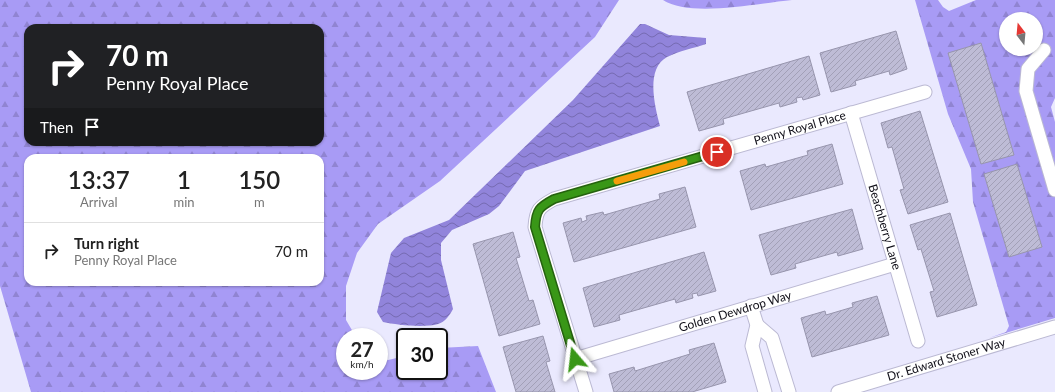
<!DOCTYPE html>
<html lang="en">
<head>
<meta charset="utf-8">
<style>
  :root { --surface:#fff; --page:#f6f6f6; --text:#222; --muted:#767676; --line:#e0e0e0 }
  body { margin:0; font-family:Lato,sans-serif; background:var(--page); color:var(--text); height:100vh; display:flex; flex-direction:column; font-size:15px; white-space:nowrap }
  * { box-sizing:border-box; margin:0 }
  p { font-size:13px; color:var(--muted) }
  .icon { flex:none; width:22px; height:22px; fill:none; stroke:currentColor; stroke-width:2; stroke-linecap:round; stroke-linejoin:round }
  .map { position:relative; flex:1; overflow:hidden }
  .panel { position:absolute; left:24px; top:154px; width:300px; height:132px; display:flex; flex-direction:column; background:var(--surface); border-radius:12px; box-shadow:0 1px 3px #0004 }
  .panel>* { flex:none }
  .banner { position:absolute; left:24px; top:24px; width:300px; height:122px; border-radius:12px; box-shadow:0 1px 3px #0004; background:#202124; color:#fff; overflow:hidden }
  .needle { width:26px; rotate:344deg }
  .buttons { position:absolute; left:999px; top:12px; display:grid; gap:8px }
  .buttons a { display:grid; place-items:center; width:44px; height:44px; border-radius:50%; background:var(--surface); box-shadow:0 1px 3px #0004; font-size:20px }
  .speed { position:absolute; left:336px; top:328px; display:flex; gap:8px; font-size:20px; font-weight:700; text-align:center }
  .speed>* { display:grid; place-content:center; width:52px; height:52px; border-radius:50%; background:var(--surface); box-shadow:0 1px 3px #0004; line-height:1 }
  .speed small { font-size:10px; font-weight:400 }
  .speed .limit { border:2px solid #111; border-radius:6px; background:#fff; color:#111 }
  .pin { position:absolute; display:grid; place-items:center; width:34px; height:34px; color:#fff; margin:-17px; border:2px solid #fff; border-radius:50%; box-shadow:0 1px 4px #0007 }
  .me { position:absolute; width:44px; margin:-22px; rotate:343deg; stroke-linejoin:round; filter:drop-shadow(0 0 3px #0008) }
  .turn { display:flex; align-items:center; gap:14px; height:84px; padding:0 16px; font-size:18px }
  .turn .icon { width:52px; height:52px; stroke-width:2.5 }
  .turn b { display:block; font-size:28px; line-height:34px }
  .then { display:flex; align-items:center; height:38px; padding:0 16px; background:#0003; gap:8px; font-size:15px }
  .eta { display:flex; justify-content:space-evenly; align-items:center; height:68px; text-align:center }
  .eta b { font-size:24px; font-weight:600; line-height:28px }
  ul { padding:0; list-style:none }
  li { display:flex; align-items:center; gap:12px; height:56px; padding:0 16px; border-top:1px solid var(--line) }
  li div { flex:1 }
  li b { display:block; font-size:15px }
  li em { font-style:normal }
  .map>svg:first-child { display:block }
  .forest { fill:url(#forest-firs); fill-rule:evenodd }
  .water { fill:url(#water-waves) }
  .building { fill:url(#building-hatch); stroke:#9795ad }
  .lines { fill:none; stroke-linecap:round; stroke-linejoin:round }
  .street-casing { stroke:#bbb9d3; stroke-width:15 }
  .street { stroke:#fff; stroke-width:13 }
  .route-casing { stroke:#25620f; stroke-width:10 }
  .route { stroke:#399717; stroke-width:7 }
  .slow { stroke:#f59e0b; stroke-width:7 }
  .labels { text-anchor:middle; stroke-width:3; stroke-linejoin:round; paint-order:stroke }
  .street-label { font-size:12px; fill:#100f18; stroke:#fff }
</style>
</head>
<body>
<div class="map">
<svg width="1055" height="392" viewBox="0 0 1055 392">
  <defs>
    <pattern id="forest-firs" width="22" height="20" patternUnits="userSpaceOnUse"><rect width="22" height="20" fill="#a89bf5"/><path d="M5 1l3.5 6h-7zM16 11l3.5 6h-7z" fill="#9084d1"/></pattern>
    <pattern id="water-waves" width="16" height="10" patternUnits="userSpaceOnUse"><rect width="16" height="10" fill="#9184db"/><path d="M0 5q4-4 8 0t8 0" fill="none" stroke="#756ab1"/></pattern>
    <pattern id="building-hatch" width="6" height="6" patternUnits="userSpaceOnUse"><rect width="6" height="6" fill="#bebcd6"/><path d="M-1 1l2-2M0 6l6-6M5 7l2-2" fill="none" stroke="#a2a0b7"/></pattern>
  </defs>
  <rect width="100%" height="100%" fill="#eae9fe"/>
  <!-- forest -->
  <g class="forest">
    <path d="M 0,0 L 619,0 L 595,37 L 440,181 L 378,224 L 357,253 L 346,286 L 346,320 L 356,337 L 345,337 L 345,371 L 379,371 L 379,358 L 384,361 L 405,356 L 405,371 L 439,371 L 439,348 L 478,346 L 496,392 L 31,392 L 0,286 ZM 28,28 L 320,28 L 320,142 L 28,142 ZM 28,158 L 320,158 L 320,282 L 28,282 Z"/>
    <path d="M 663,0 L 792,0 C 759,3 690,18 663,0 Z"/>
    <path d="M 915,0 L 938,0 L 943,7 L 949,11 L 976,0 L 1055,0 L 1055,98 L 1051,107 L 1055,122 L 1055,318 L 989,338 L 1006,332 L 1009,326 L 973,202 L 971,169 L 948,114 ZM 1006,19 L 1036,19 L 1036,49 L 1006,49 Z"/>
  </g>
  <!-- water -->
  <path class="water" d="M 640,24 L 645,24 L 669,35 L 706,38 L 706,44 C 694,48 679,51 667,57 C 645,69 655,107 660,126 L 525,171 L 499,206 L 489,214 L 452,230 L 441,243 L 441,260 L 453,309 C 450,315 445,322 438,324 C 424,328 397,325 383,322 L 377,312 L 391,253 L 404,238 L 449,220 L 573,100 Z"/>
  <!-- building -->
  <g class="building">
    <polygon points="896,31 907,69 890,75 889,71 855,81 856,85 831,92 820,53"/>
    <polygon points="981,43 1014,155 981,164 948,53"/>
    <polygon points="809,56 820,95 803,100 802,97 796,98 797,102 780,107 779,103 723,119 724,124 699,131 687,92"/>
    <polygon points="920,111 948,202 908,214 900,190 904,189 892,147 888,148 881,123"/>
    <polygon points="832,144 843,184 751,210 740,171 765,164 766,167 808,155 807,151"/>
    <polygon points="1017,164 1042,247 1009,257 984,174"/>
    <polygon points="685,187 696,227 574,262 563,223 581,218 582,222 587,220 586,216 603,212 604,215 660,199 659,194"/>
    <polygon points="852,209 863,249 838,256 837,252 795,264 796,268 771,275 759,235"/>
    <polygon points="950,213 977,305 937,317 930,292 934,291 921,249 918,250 910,225"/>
    <polygon points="513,232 520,257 516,258 529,301 533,300 540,324 499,336 473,244"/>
    <polygon points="704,252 716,291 698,296 697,293 692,294 693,298 676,303 675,299 619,315 620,320 594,327 583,288"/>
    <polygon points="877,296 889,335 812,357 801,318 825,311 826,315 853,307 852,303"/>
    <polygon points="543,336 550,361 546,362 555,392 516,392 503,347"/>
    <polygon points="714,343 726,382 692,392 614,392 609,374 634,367 635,371 690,354 689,350"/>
  </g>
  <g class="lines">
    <defs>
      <g id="street">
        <polyline points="1044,50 1028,69 1026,91 1055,190"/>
        <path id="s1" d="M 851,113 L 918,341"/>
        <polyline points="751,306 757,325 752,346 765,392"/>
        <polyline points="757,325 772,338 789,392"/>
        <path id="s2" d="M 575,359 L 895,264"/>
        <path id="s3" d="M 586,392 L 535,227 C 536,210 539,207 554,199 L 925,92"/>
        <path id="s4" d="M 838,392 L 1055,327"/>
      </g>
    </defs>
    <!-- street casing -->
    <use href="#street" class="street-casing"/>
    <!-- street -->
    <use href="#street" class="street"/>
  </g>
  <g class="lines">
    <defs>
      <path id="route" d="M 575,359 L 535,227 C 536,210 539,207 554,199 L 717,152"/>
    </defs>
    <!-- route casing -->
    <use href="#route" class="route-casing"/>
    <!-- route -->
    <use href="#route" class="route"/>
    <!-- slow -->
    <polyline class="slow" points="617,181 684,162"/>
  </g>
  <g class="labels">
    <!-- street labels -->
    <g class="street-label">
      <text dy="4" stroke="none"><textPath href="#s3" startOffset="465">Penny Royal Place</textPath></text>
      <text dy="4" stroke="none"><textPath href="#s1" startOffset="119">Beachberry Lane</textPath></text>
      <text dy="4" stroke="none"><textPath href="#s2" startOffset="167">Golden Dewdrop Way</textPath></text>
      <text dy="4" stroke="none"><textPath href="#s4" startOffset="113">Dr. Edward Stoner Way</textPath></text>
    </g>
  </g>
</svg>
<div class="buttons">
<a><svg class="needle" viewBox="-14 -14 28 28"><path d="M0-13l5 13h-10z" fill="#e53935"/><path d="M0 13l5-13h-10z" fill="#767676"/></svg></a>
</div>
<div class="speed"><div>27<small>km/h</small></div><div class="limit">30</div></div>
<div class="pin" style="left:717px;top:152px;background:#d93025"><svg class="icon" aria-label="arrive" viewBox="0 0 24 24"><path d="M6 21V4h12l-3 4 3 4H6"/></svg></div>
<svg class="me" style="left:575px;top:359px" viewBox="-20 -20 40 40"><path d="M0-17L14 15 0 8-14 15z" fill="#399717" stroke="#fff" stroke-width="4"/></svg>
<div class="banner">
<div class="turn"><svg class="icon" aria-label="right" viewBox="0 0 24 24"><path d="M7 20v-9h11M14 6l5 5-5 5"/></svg><div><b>70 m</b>Penny Royal Place</div></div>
<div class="then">Then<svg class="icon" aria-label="arrive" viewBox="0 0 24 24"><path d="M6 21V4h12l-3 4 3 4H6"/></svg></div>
</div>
<section class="panel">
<div class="eta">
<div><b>13:37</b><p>Arrival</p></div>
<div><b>1</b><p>min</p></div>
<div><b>150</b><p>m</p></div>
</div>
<ul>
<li><svg class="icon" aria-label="right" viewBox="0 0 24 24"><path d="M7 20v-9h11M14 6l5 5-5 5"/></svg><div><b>Turn right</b><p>Penny Royal Place</p></div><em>70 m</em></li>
</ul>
</section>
</div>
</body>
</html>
